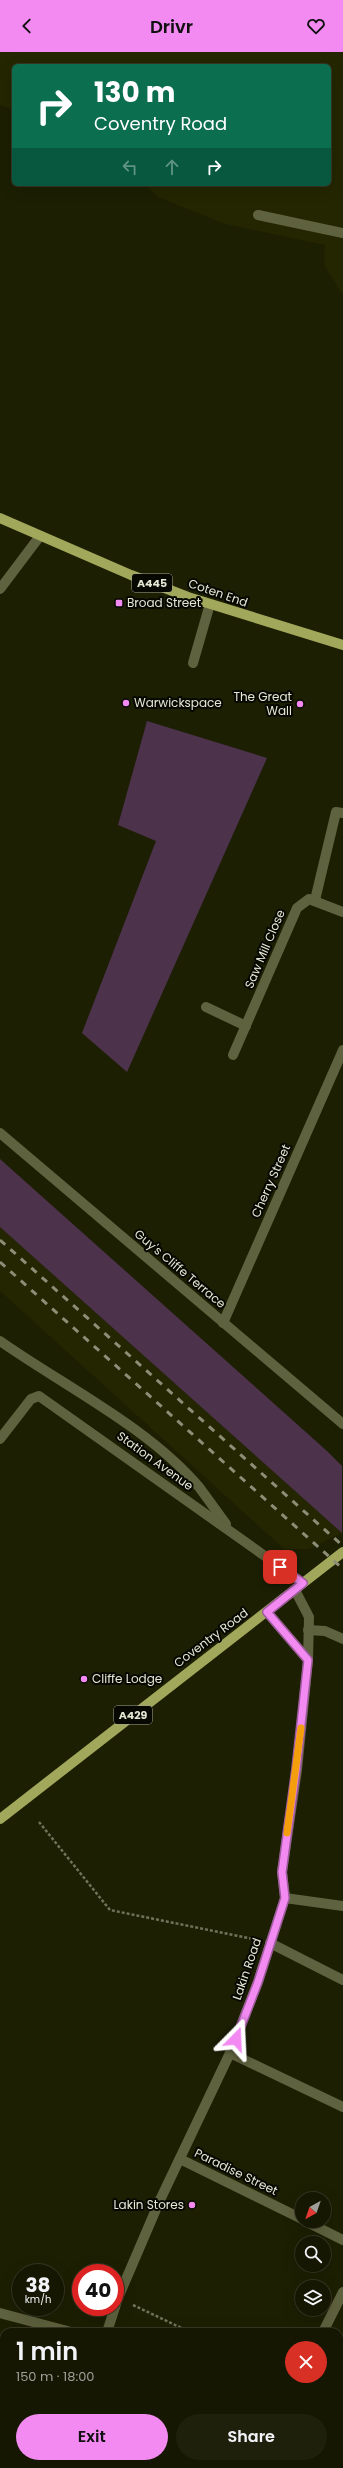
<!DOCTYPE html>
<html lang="en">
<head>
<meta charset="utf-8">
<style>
  :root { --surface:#161702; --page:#1f200c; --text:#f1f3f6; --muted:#9e9f99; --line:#353624; --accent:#f28af2 }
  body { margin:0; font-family:Poppins,sans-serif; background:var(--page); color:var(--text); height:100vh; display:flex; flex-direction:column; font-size:15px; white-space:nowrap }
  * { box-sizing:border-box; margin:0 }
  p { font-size:13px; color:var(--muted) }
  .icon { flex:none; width:22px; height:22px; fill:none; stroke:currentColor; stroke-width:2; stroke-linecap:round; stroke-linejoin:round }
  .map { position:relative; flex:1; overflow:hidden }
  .details { position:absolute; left:0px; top:2276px; width:343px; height:140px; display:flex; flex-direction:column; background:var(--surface); border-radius:12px 12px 0 0; box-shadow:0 4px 16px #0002,0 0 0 1px var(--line) }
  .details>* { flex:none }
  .top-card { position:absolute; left:12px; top:12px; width:319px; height:122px; border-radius:6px; box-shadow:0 4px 16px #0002,0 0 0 1px var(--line); background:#0b6e4f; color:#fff; overflow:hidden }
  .needle { width:26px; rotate:220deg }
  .tools { position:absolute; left:295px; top:2140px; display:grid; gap:8px }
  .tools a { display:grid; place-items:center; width:36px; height:36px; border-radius:50%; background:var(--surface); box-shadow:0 4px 16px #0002,0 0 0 1px var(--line); font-size:20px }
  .speed { position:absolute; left:12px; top:2212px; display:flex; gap:8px; font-size:20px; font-weight:700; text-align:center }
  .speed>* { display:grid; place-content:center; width:52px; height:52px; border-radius:50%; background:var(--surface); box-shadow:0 4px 16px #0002,0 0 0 1px var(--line); line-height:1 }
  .speed small { font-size:10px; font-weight:400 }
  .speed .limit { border:6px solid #d22; background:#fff; color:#111 }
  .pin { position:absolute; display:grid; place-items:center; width:34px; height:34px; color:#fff; margin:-17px; border-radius:8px; box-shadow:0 2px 6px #0006 }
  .me { position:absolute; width:44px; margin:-22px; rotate:21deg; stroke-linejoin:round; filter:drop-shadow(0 0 3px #0008) }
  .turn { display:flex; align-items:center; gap:14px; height:84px; padding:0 16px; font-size:18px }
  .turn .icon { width:52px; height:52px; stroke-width:2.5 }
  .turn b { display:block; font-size:28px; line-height:34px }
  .lanes { display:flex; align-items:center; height:38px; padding:0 16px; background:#0003; justify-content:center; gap:20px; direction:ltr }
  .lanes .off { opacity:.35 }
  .round { display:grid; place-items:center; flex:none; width:42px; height:42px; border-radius:21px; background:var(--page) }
  .summary { display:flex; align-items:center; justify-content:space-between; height:68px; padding:0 16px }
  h1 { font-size:24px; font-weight:600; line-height:30px }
  .button { display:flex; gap:8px; margin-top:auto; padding:8px 16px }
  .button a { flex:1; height:46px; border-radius:24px; background:var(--accent); color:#111; font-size:16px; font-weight:600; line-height:46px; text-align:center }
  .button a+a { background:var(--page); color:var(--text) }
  header { display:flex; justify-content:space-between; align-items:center; height:52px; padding:0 16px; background:var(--accent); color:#111; font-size:18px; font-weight:600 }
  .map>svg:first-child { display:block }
  .built { fill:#242601 }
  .green { fill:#4d324c }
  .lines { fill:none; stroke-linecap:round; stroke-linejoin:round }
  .path { stroke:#70725a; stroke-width:2.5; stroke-dasharray:3 2; stroke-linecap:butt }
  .minor { stroke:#5f623e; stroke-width:10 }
  .major { stroke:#a2a85b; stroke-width:10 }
  .rail { stroke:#8c8e77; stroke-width:3; stroke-dasharray:7 7; stroke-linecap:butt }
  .route-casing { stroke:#9d5a9d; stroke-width:10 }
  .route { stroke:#f28af2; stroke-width:7 }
  .slow { stroke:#f59e0b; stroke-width:7 }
  .poi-dot { fill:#f28af2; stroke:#070801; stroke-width:1.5 }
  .labels { text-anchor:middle; stroke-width:4; stroke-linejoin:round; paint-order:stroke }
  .shield { fill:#070801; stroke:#a2a495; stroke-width:1 }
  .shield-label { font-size:11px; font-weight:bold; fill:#e5e7d5 }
  .street-label { font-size:12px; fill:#e5e7d5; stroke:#070801 }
  .poi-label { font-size:12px; fill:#e5e7d5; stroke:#070801; text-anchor:start }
</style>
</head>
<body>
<header><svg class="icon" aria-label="back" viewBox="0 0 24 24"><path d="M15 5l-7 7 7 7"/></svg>Drivr<svg class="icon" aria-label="heart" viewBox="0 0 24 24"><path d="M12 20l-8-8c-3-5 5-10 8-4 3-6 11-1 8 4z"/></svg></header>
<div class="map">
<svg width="343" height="2416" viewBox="0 0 343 2416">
  <rect width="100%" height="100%" fill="#1d1f03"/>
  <!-- built -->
  <g class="built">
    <polygon points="0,0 343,0 343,244 324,212 325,193 225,172 158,145 144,132 329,132 329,14 14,14 14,58 0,53"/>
    <polygon points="0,1175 105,1269 342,1481 309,1497 284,1497 0,1239"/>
  </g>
  <!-- green -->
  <g class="green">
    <polygon points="147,669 267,706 127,1020 82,981 156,789 118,773"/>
    <polygon points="0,1107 327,1399 342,1414 342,1481 0,1175"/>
  </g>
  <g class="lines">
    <!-- path -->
    <g class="path">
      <polyline points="39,1770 110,1858 253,1887"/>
      <polyline points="133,2253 190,2280"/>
    </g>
    <!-- minor -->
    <g class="minor">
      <polyline points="258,163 343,181"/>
      <polyline points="0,537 40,484"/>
      <polyline points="193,611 210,552"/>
      <polyline points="315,848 336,760 343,761"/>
      <polyline points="206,955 246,974"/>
      <polyline points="233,1003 297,856 309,847 343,860"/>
      <polyline points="0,1081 343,1372"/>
      <polyline points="223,1271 343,998"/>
      <path d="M 0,1289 C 64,1334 148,1375 199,1435 C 208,1447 217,1460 226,1472"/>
      <polyline points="0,1387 31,1347 39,1344 303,1531"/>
      <polyline points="267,1560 308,1608"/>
      <polyline points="308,1578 325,1579 343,1587"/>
      <polyline points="285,1846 343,1854"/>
      <polyline points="270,1891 343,1928"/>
      <polyline points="230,2001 343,2055"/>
      <polyline points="180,2107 302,2167"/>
      <polyline points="305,2169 343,2188"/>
      <polyline points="0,2261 71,2280"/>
      <polyline points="107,2280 118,2246 160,2148 230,2001 258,1930 285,1846 282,1820 297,1718 308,1608 309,1565 295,1538"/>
      <polyline points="323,2280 343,2240"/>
      <polyline points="339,2361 343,2363"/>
      <polyline points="248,2412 250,2412"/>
      <polyline points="66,2416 67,2412"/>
    </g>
    <!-- major -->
    <g class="major">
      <polyline points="0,466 131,523 188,545 343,593"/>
      <polyline points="0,1767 343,1500"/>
    </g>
    <!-- rail -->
    <g class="rail">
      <polyline points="0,1188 343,1494"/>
      <polyline points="0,1210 343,1517"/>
    </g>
  </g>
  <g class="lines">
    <defs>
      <polyline id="route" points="236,1987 258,1930 285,1846 282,1820 296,1718 308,1608 267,1560 303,1531 280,1515"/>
    </defs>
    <!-- route casing -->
    <use href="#route" class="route-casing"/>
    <!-- route -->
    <use href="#route" class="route"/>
    <!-- slow -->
    <polyline class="slow" points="287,1781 301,1676"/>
  </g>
  <!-- markers -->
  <g class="poi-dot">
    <rect x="115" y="547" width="8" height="8" rx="2"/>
    <circle cx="126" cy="651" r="4"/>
    <circle cx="300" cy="652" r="4"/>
    <circle cx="84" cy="1627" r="4"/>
    <circle cx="192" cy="2153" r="4"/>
  </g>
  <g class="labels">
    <!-- shield labels -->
    <g class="shield">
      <rect x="132" y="522" width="40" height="18" rx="3"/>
      <rect x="114" y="1654" width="38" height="18" rx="3"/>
    </g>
    <g class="shield-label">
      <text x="152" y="535">A445</text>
      <text x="133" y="1667">A429</text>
    </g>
    <!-- street labels -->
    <g class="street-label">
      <text transform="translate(218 541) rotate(19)" y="4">Coten End</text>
      <text transform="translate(265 897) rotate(-67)" y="4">Saw Mill Close</text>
      <text transform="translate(271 1129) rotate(-66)" y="4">Cherry Street</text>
      <text transform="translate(180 1217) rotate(40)" y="4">Guy's Cliffe Terrace</text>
      <text transform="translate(155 1409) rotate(36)" y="4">Station Avenue</text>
      <text transform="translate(211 1586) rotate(-37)" y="4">Coventry Road</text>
      <text transform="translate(247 1917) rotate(-71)" y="4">Lakin Road</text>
      <text transform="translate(236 2120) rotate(26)" y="4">Paradise Street</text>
    </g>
    <!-- poi labels -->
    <g class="poi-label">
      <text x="127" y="555">Broad Street</text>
      <text x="292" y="649" text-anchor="end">The Great<tspan x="292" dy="14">Wall</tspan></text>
      <text x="134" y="655">Warwickspace</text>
      <text x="92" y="1631">Cliffe Lodge</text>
      <text x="184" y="2157" text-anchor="end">Lakin Stores</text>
    </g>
  </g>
</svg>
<div class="tools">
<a><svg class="needle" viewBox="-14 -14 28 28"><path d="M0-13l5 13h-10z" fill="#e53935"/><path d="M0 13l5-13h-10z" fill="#9e9f99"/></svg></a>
<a><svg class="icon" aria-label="search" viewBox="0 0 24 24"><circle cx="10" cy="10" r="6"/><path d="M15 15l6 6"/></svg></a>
<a><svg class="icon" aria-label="layers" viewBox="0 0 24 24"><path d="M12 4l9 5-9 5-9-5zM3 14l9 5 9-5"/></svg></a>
</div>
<div class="speed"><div>38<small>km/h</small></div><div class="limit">40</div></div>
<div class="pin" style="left:280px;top:1515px;background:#d93025"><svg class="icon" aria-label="arrive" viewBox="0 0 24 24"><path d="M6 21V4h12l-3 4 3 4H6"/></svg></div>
<svg class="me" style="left:236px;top:1987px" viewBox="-20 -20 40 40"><path d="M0-17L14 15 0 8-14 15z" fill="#f28af2" stroke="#fff" stroke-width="4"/></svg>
<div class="top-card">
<div class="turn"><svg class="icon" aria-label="right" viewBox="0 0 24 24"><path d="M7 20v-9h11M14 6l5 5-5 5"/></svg><div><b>130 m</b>Coventry Road</div></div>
<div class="lanes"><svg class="icon off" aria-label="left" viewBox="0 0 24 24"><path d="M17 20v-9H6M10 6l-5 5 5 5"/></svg><svg class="icon off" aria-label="ahead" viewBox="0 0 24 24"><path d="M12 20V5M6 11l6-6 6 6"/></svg><svg class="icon" aria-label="right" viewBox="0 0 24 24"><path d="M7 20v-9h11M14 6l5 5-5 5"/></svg></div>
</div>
<section class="details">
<div class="summary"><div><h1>1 min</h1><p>150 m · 18:00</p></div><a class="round" style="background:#d93025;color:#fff"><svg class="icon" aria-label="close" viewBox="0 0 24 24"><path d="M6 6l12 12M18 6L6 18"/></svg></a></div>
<div class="button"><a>Exit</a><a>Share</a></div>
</section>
</div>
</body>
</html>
